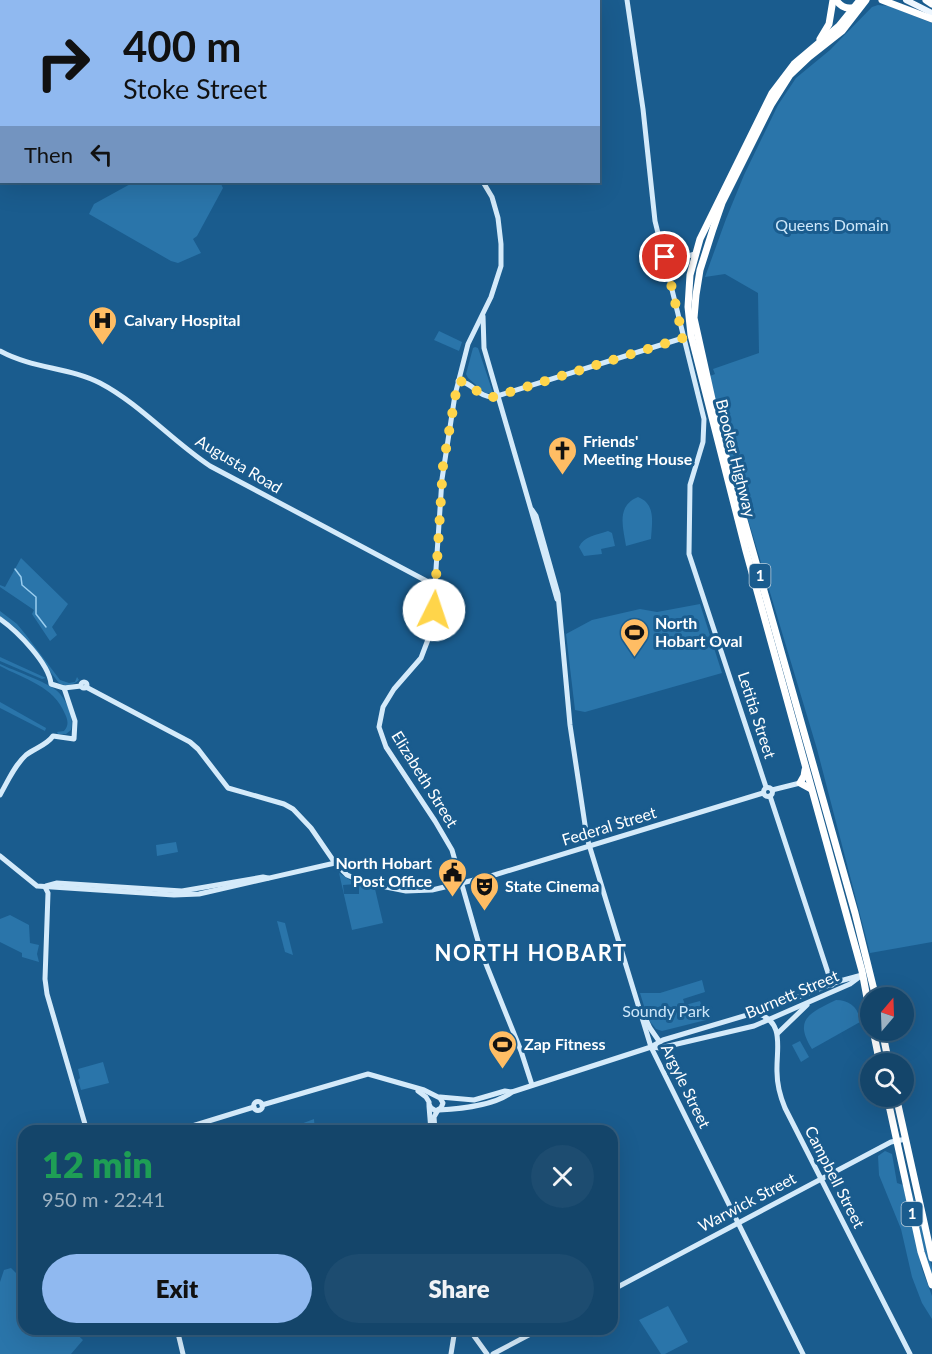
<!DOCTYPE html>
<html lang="en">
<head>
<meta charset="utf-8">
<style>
  :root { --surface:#14456a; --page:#1d4c70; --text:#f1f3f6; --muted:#9db1c1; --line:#335d7e; --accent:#90b9f0 }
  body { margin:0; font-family:Lato,sans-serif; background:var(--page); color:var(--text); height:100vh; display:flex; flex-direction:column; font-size:22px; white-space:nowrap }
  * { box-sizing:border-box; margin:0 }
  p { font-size:20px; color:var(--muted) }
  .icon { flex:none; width:33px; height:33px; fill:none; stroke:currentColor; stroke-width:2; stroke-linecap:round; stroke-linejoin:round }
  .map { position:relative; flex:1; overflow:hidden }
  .details { position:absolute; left:18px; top:1125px; width:600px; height:210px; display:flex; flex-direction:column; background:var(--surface); border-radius:18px; box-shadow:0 6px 24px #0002,0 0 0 2px var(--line) }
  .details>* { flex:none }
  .guide { position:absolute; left:0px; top:0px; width:600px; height:183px; box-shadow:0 6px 24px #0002,0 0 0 2px var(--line); background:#90b9f0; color:#111; overflow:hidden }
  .needle { width:39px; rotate:19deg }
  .fabs { position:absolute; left:860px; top:987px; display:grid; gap:12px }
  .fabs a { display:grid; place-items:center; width:54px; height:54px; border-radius:50%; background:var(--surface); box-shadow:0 6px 24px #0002,0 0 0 2px var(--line); font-size:30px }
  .pin { position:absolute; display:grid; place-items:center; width:51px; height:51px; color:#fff; margin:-26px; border:3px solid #fff; border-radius:50%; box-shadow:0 2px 6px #0007 }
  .me { position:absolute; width:66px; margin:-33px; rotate:4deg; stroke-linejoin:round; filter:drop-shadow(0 0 4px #0008) }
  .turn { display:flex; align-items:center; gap:21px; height:126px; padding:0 24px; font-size:27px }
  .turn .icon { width:78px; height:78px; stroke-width:2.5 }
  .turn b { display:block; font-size:42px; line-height:51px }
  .then { display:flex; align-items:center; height:57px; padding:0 24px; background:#0003; gap:12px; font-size:22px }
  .round { display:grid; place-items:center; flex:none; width:63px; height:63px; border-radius:32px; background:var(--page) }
  .summary { display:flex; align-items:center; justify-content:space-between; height:102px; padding:0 24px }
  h1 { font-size:36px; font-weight:800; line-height:45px; color:#1e9e55 }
  .cta { display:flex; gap:12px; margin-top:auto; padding:12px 24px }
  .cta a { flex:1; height:69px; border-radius:36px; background:var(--accent); color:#111; font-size:24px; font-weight:800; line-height:69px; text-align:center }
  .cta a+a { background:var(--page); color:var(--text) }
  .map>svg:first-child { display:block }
  .green { fill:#2a75aa }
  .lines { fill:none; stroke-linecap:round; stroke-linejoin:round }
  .stream { stroke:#9acef0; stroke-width:1.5 }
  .secondary { stroke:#d4eafa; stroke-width:5 }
  .primary { stroke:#eef7ff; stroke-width:6 }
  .highway { stroke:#fff; stroke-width:7 }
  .route { stroke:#ffd54a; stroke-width:10; stroke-dasharray:0 18 }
  .labels { text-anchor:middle; stroke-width:6; stroke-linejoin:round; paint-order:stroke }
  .shield { fill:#1a5c8e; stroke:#bacedd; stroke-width:1.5 }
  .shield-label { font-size:15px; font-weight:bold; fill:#fff }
  .park-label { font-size:16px; fill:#cde7fa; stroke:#1a5c8e }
  .poi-label { font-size:16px; font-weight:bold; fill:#fff; stroke:#1a5c8e; text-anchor:start }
  .street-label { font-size:16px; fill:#fff; stroke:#1a5c8e }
  .district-label { font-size:22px; font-weight:bold; letter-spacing:1.5px; fill:#fff; stroke:#1a5c8e }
</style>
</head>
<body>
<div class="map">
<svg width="932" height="1354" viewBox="0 0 932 1354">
  <rect width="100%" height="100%" fill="#1a5c8e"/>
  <!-- green -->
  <g class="green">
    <polygon points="878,5 889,6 932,23 932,942 870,953 817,749 723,436 710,376 715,374 713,369 759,353 758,293 725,274 705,277 726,219 744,175 778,105 796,78 830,50 872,7"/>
    <polygon points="134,182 220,182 223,188 197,236 193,239 201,253 178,263 171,261 89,214 94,204"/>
    <polygon points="439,331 462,342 459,351 434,340"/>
    <polygon points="475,347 478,348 493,393 486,393 484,392 468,378 466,374 473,348"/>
    <path d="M 638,497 C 656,504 652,522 651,539 L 626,546 C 623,527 616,506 638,497 Z"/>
    <path d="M 608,531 L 612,533 L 615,546 L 601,549 L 602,554 L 584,556 L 579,547 C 584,536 596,535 608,531 Z"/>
    <polygon points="21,558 68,604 52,627 57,635 50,641 32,614 34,610 0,587 0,585 5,587"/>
    <polygon points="700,604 722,673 585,712 575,710 566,634 592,620 640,609 657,612"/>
    <path d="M 0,611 L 17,624 L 26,635 L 60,680 L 69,683 L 75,682 L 77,677 L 79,680 C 74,685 65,687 59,683 L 17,629 L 0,616 Z"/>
    <polygon points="0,657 46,678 42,679 0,661"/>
    <path d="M 0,664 C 15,671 41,680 53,688 C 65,695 75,717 71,730 L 66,734 L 58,734 L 57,732 L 64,731 C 69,726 68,720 65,714 C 54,686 24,679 0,666 Z"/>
    <polygon points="0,702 46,728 45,731 0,708"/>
    <polygon points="176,842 178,852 157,856 156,845"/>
    <polygon points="339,873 356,884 343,885 344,894 359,894 359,885 375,889 383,923 352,930"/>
    <polygon points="10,915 29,925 30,943 39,945 37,954 39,962 22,957 22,953 0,942 0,919"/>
    <polygon points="277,921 285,923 293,955 285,952"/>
    <polygon points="702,980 705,992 683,999 685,1005 700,1001 706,1020 662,1031 656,1029 648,1019 640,993 660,993"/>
    <path d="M 836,1000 C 850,1000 859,1008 860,1022 L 812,1049 C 793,1019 810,1013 836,1000 Z"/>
    <polygon points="800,1041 809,1057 801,1062 792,1045"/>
    <polygon points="103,1062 109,1083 81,1090 78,1080 80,1078 78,1069"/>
    <polygon points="314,1119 315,1131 285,1131 285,1130"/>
    <polygon points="885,1151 892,1154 897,1183 903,1185 922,1269 932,1296 932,1319 922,1303 912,1277 901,1229 879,1175 878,1156"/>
    <polygon points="911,1189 916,1203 932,1268 932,1277 925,1255"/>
    <polygon points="11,1268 24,1281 24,1329 71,1329 83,1340 71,1354 0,1354 0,1282 4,1270"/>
    <polygon points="668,1306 688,1342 665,1354 661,1354 639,1320"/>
  </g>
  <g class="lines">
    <!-- stream -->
    <polyline class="stream" points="15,569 21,577 22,585 36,597 36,614 46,627"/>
    <!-- secondary -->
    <g class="secondary">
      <polyline points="349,0 350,2"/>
      <polyline points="627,0 643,109 655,221 704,419 703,442 690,485 689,554 766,787"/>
      <polyline points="666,262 695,254"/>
      <polyline points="483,316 484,348 557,599"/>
      <path d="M 0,351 C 33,369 69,367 100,383 C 140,404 172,441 210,466 L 436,586"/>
      <path d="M 458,381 C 473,382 478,398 494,397 L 683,338"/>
      <polyline points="532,510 536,516 558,594 570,725 587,838 651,1047 803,1354"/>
      <path d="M 425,583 C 433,594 426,607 434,617"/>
      <path d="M 0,619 C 17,631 49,663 51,684 L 64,688 L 81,686"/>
      <circle cx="84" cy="685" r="3"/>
      <polyline points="86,687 190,742 198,749 228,788 284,804 293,809 311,828 335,863 347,875 366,883 406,891 432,890 491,876 763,793"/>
      <circle cx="768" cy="792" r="4.5"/>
      <polyline points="772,790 800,783"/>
      <path d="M 0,795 C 8,781 14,766 26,755 C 35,748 47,745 53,736 L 74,739 L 75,721 L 64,688"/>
      <polyline points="770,796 832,985"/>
      <polyline points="0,856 37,886 174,895 199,894 335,863"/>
      <polyline points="46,886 57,883 182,891 263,877 268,878"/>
      <polyline points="45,887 48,893 45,979 47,994 87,1131"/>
      <circle cx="481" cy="951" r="3"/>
      <polyline points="480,948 452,850 435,821 386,747 379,727 383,707 394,689 421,658 432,629 442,479 455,395 468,344 491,297 501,266 501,244 498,218 492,197 483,182"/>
      <polyline points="482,954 521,1051 532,1085"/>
      <polyline points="641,1009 650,1028 659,1041"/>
      <path d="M 756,1013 C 786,1021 776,1049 777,1072 C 777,1085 780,1096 785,1108 L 910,1354"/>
      <polyline points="778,1033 807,1005"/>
      <polyline points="651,1047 663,1040 764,1010 840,981 862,975"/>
      <polyline points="418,1091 426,1097 429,1102"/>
      <polyline points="440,1097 474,1100 505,1091 512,1092"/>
      <circle cx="258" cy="1106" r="4.5"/>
      <polyline points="262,1105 368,1074 424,1090 440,1098 443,1103 441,1108 436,1111 431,1108 429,1104"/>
      <polyline points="429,1106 431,1131"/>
      <path d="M 439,1110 C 460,1109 495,1105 512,1092 L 651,1047 L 660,1048 L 754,1026 L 850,984 L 862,975"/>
      <polyline points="176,1131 254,1107"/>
      <polyline points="435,1131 434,1117 438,1110"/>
      <polyline points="612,1290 891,1142 906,1139"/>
      <polyline points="177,1329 183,1354"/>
      <polyline points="469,1329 487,1354"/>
      <polyline points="451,1354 455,1329"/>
      <polyline points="493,1354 540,1329"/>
    </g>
    <!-- primary -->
    <polyline class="primary" points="906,0 932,13"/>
    <!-- highway -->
    <g class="highway">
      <path d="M 836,0 C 841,7 847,10 855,7"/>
      <polyline points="860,0 839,26 794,64 772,93 700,239 690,275 688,307 691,335 746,551 862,971 870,1014"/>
      <polyline points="866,0 842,31 809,57 790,75 771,105 722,203 713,229 700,270 696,295 694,318 720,435 855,913 876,998"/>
      <polyline points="882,0 932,19"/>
      <polyline points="926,0 932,4"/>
      <polyline points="820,39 829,24 833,0"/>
      <polyline points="805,770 804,776 800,783 811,789"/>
      <polyline points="873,1030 880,1064"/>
      <polyline points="882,1030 889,1064"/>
      <polyline points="887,1096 921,1252 932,1285"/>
      <polyline points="896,1096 932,1258"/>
    </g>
  </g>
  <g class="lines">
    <!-- route -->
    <path class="route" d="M 434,610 L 443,466 L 458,381 C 472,382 478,398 494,397 L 683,338 L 665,257"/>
  </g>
  <!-- icons -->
  <defs>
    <symbol id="hospital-pin" viewBox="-11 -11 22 30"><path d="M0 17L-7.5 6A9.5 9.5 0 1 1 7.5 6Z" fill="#ffbd64" stroke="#1a5c8e"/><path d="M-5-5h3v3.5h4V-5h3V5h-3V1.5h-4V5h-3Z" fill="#111"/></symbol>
    <symbol id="church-pin" viewBox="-11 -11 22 30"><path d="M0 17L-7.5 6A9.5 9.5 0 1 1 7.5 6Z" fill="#ffbd64" stroke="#1a5c8e"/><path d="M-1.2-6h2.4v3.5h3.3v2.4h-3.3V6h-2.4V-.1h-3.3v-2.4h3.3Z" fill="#111"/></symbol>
    <symbol id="stadium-pin" viewBox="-11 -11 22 30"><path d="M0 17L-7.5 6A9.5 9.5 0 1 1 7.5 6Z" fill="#ffbd64" stroke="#1a5c8e"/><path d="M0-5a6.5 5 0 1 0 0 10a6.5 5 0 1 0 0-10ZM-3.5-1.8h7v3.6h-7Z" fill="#111"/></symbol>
    <symbol id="civic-pin" viewBox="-11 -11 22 30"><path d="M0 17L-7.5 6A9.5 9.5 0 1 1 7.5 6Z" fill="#ffbd64" stroke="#1a5c8e"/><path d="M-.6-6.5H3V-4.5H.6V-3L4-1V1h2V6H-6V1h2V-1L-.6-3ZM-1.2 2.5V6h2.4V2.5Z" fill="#111"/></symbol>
    <symbol id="theatre-pin" viewBox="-11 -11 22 30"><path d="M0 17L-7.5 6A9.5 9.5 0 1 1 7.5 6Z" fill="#ffbd64" stroke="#1a5c8e"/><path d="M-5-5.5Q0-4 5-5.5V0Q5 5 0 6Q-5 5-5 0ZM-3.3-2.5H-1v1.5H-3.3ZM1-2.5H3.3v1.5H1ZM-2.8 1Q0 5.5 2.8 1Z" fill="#111"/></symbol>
  </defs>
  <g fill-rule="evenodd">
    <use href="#hospital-pin" x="86" y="304" width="33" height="45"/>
    <use href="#church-pin" x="546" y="434" width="33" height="45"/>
    <use href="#stadium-pin" x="618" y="616" width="33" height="45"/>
    <use href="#civic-pin" x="436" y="856" width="33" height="45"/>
    <use href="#theatre-pin" x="468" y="870" width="33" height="45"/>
    <use href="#stadium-pin" x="486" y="1028" width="33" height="45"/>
  </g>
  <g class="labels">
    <!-- shield labels -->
    <g class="shield">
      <rect x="749.5" y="564" width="21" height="24" rx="4.5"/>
      <rect x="901.5" y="1202" width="21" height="24" rx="4.5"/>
    </g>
    <g class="shield-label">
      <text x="760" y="581">1</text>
      <text x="912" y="1219">1</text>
    </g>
    <!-- park labels -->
    <g class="park-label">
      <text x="832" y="231">Queens Domain</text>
      <text x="666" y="1017">Soundy Park</text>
    </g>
    <!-- poi labels -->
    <g class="poi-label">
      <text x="124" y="326">Calvary Hospital</text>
      <text x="583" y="447">Friends'<tspan x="583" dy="18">Meeting House</tspan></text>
      <text x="655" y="629">North<tspan x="655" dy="18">Hobart Oval</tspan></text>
      <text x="432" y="869" text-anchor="end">North Hobart<tspan x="432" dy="18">Post Office</tspan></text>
      <text x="505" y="892">State Cinema</text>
      <text x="524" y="1050">Zap Fitness</text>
    </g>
    <!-- street labels -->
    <g class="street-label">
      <text transform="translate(736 458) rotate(76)" y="6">Brooker Highway</text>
      <text transform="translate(239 464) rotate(31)" y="6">Augusta Road</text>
      <text transform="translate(757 715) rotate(72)" y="6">Letitia Street</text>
      <text transform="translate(425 779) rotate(58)" y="6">Elizabeth Street</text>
      <text transform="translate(609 826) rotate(-17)" y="6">Federal Street</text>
      <text transform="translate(792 994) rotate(-23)" y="6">Burnett Street</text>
      <text transform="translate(686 1086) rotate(64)" y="6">Argyle Street</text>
      <text transform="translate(835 1177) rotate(63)" y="6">Campbell Street</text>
      <text transform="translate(747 1202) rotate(-28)" y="6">Warwick Street</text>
    </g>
    <!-- district labels -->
    <g class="district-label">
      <text x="531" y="961">NORTH HOBART</text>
    </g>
  </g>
</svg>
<div class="fabs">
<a><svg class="needle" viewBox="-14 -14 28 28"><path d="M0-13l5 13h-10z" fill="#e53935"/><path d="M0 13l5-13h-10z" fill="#9db1c1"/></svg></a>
<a><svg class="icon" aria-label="search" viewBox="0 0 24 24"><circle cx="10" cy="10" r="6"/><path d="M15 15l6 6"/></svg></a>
</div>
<div class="pin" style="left:665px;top:257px;background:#d93025"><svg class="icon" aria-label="arrive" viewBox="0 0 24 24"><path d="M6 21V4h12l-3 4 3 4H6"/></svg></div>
<svg class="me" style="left:434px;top:610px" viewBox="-20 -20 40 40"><circle r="19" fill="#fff"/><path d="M0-13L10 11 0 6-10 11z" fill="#ffd54a"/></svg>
<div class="guide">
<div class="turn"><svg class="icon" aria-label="right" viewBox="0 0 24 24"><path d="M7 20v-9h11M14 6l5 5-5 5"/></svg><div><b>400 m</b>Stoke Street</div></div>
<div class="then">Then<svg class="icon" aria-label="left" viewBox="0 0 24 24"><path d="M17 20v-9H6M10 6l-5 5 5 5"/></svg></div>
</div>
<section class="details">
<div class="summary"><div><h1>12 min</h1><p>950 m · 22:41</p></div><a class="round"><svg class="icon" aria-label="close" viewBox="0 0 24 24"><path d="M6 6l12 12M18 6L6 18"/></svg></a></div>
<div class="cta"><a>Exit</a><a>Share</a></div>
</section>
</div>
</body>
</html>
